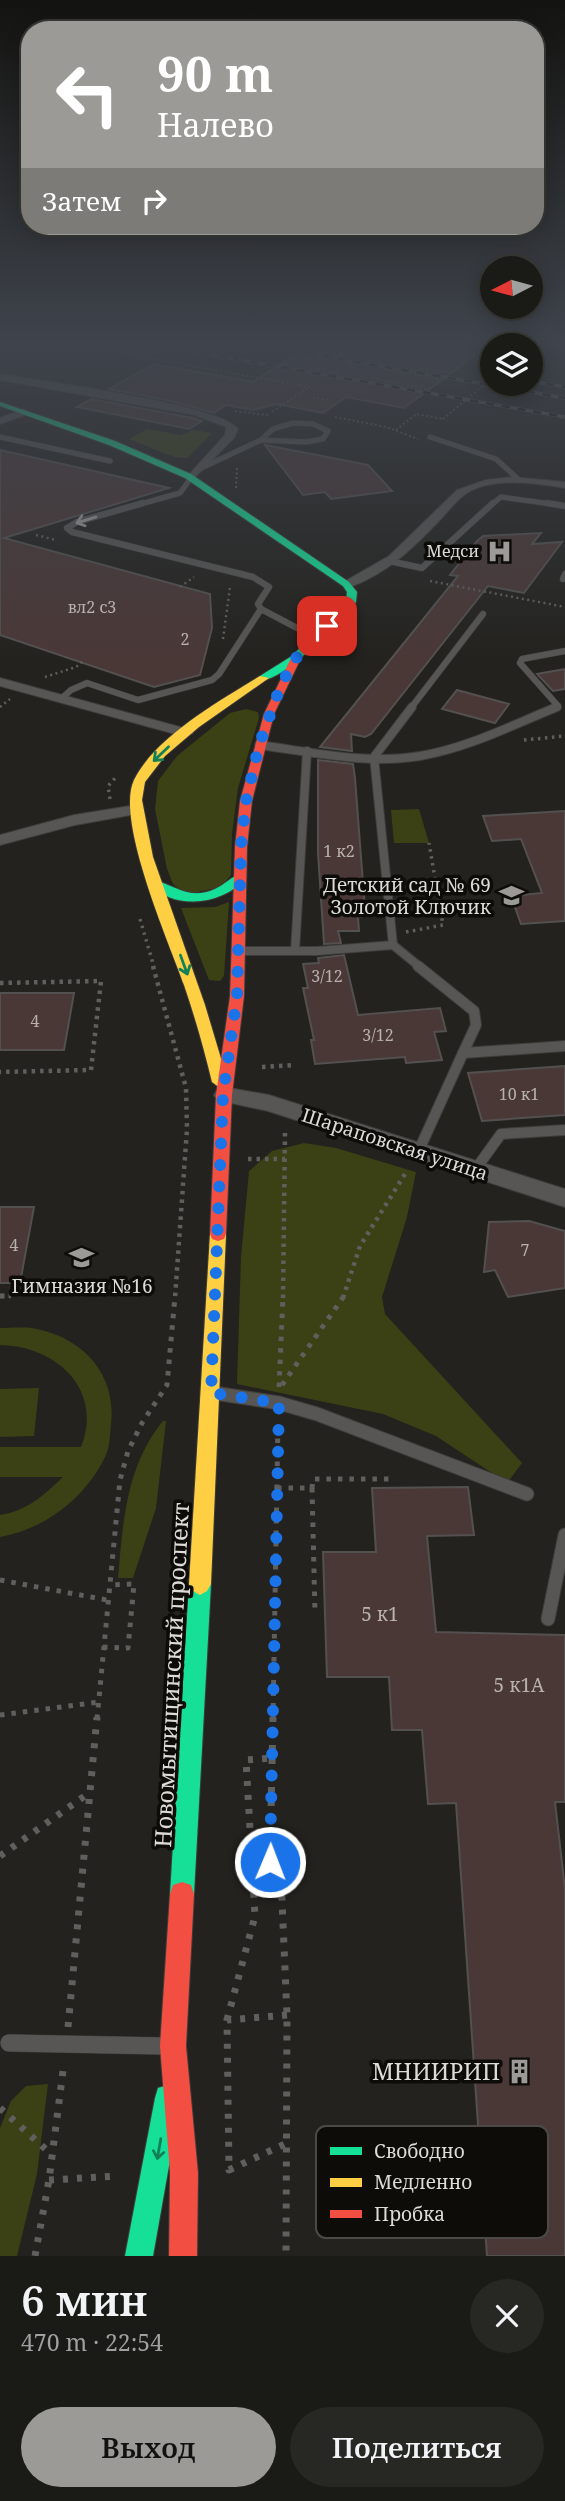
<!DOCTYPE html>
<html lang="ru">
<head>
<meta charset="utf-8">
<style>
  :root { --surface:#1a1a16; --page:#272723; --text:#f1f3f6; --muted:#9fa1a1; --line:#383835; --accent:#9b9a96 }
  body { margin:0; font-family:"Noto Serif",serif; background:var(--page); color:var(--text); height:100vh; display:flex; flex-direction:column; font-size:26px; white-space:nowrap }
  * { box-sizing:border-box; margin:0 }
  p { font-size:23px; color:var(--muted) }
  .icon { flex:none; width:38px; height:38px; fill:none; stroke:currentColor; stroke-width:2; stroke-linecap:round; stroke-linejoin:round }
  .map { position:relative; height:2256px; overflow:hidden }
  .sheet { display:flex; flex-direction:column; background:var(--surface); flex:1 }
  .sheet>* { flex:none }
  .guide { position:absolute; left:21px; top:21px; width:523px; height:214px; border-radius:28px; box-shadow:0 4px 18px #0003,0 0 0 2px var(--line); background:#9b9a96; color:#fff; overflow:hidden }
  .needle { width:46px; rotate:264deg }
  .controls { position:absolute; left:480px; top:256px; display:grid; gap:14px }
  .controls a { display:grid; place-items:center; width:63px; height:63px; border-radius:50%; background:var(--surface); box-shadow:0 4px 18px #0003,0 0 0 2px var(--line); font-size:35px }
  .pin { position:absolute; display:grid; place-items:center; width:60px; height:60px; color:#fff; margin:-30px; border-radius:14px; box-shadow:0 4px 10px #0006 }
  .me { position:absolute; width:77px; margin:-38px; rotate:1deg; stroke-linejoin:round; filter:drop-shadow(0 0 5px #0008) }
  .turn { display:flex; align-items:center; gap:24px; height:147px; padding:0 21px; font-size:32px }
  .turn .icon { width:91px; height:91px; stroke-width:2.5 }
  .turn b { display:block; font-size:49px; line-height:60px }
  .then { display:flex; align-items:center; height:66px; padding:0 21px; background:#0003; gap:14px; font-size:26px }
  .round { display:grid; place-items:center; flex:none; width:74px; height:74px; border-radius:37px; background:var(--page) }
  .head { display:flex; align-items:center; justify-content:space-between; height:119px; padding:0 21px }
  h1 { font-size:42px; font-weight:600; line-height:52px }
  .cta { display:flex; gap:14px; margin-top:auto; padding:14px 21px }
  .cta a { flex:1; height:80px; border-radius:42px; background:var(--accent); color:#111; font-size:28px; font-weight:600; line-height:80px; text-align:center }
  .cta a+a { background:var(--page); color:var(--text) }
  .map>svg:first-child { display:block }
  .green { fill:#3b4114 }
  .building { fill:#4a3837; stroke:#535150; stroke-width:2 }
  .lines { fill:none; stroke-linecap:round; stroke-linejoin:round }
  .lane-far5-casing { stroke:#3e3d39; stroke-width:6 }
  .lane-far4-casing { stroke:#3e3d39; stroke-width:7 }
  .lane-far3-casing { stroke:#3e3d39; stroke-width:10 }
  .lane-far2-casing { stroke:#3e3d39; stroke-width:12 }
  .lane-far1-casing { stroke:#3e3d39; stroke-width:15 }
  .lane-casing { stroke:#3e3d39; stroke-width:18 }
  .street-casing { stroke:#3e3d39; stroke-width:2 }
  .fast-casing { stroke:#3e3d39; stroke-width:2 }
  .slow-casing { stroke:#3e3d39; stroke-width:2 }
  .jam-casing { stroke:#3e3d39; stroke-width:2 }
  .path-far5 { stroke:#5f5f5d; stroke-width:2; stroke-dasharray:2 2.5; stroke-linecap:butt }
  .path-far4 { stroke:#5f5f5d; stroke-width:2.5; stroke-dasharray:2 3.5; stroke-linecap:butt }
  .path-far3 { stroke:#5f5f5d; stroke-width:3.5; stroke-dasharray:2.5 4.5; stroke-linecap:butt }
  .path-far2 { stroke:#5f5f5d; stroke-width:4.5; stroke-dasharray:3.5 5; stroke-linecap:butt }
  .path-far1 { stroke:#5f5f5d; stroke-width:5; stroke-dasharray:4.5 7; stroke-linecap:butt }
  .path { stroke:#5f5f5d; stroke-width:7; stroke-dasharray:5 9; stroke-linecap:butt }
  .lane-far5 { stroke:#575654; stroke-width:5 }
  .lane-far4 { stroke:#575654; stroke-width:6 }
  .lane-far3 { stroke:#575654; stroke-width:8 }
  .lane-far2 { stroke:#575654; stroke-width:10 }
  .lane-far1 { stroke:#575654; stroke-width:13 }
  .lane { stroke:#575654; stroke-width:17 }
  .street { fill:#575654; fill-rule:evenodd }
  .fast { fill:#16e098; fill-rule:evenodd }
  .slow { fill:#ffcf43; fill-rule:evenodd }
  .jam { fill:#f24e42; fill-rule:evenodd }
  .rail-casing { stroke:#5a5a58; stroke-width:3.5 }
  .rail { stroke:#0d0c09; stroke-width:2.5; stroke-dasharray:8; stroke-linecap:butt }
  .path-bridge { stroke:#5f5f5d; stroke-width:2; stroke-dasharray:2 2.5; stroke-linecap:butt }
  .oneway { stroke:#a09f9c }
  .oneway2 { stroke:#128158 }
  .route { stroke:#1a73e8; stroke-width:12; stroke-dasharray:0 21.6 }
  .labels { text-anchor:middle; stroke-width:7; stroke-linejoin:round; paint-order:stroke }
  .far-poi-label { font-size:16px; fill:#dcdbd7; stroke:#0d0c09; text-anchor:end }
  .number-label { font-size:16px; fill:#b8b2af }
  .poi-label { font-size:19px; fill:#dcdbd7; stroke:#0d0c09; text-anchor:end }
  .street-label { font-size:19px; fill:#dcdbd7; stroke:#0d0c09 }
  .near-number-label { font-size:19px; fill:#b8b2af }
  .near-street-label { font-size:23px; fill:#dcdbd7; stroke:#0d0c09 }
  .near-poi-label { font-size:23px; fill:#dcdbd7; stroke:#0d0c09; text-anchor:end }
  .key { fill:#0d0c09; stroke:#4b4a47; stroke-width:2 }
  .key-label { font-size:19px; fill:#dcdbd7 }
</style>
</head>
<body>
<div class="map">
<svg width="565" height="2256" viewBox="0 0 565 2256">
  <rect width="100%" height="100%" fill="#23221e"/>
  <!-- green -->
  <g class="green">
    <polygon points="147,429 180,435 194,430 212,433 187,458 174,457 129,439"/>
    <polygon points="246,709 258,712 259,718 238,788 232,834 231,875 221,887 193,893 179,889 173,884 167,869 155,809 158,781 177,756 230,713"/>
    <polygon points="419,809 429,843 394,843 391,810"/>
    <polygon points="229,902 224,976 220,981 209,980 181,908 215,907"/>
    <polygon points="304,1143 336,1148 416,1172 407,1217 382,1297 385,1314 522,1463 507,1483 436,1436 383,1414 237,1384 241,1257 249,1171 272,1151"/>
    <path d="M 0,1328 C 10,1328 22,1327 32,1328 C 81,1336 117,1373 111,1424 C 110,1434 110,1446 106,1455 C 86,1498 45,1529 0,1537 L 0,1515 C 27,1511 44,1495 63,1477 L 0,1477 L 0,1447 L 81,1447 C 104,1389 56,1346 0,1345 Z"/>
    <polygon points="39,1388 34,1436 0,1437 0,1389"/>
    <path d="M 163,1421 L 166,1421 L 156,1508 L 133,1578 L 118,1578 C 123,1522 126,1466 163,1421 Z"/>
    <polygon points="48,2084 37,2174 17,2256 0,2256 0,2128 11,2101 26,2086"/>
  </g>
  <!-- building -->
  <g class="building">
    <polygon points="308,345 422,345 477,354 404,408 346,397 323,413 277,404 253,410 226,405 214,413 166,400 109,389 154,364 254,382"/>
    <polygon points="91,399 193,418 202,421 189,429 77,407"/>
    <polygon points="265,445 368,465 392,491 331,499 325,492 303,495"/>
    <polygon points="0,450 169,488 4,538 210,594 212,628 200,675 154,687 0,635"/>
    <polygon points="541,533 532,544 562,542 524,593 488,586 371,734 365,737 351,734 352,751 320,747 458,576 450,575 477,541 483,536"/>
    <polygon points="565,669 565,689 553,691 537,674"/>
    <polygon points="457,690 509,704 495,723 442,709"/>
    <polygon points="318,760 353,764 355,778 365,910 362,910 362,917 358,917 359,931 338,931 341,943 324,944 318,853"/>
    <polygon points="565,811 565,921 521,924 511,896 542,893 521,839 492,841 483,816"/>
    <polygon points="344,955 358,1015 440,1008 446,1031 434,1032 442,1060 406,1063 405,1057 315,1064 311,1040 314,1040 303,988 308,988 303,964 319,963 318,958"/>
    <polygon points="0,993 74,993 64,1050 0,1050"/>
    <polygon points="565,1066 565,1115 482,1121 468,1073"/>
    <polygon points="0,1207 34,1207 20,1283 0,1283"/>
    <polygon points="529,1221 565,1231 565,1288 508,1297 495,1270 484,1272 489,1222"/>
    <polygon points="468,1487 474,1535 427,1536 436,1632 565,1635 565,1802 555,1802 565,1889 565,2256 487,2256 456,1803 428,1804 422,1730 392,1730 389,1677 327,1677 323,1552 376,1552 372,1488"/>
  </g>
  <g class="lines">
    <defs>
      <g id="lane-far5">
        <polyline points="530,358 547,345"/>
        <polygon points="293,423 313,424 328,431 323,439 306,442 261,440 273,429"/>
        <polyline points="0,437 110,461"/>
        <polyline points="430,437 496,459 518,479"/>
        <polyline points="199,469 261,440"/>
        <polyline points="137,505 180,493 191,478"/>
        <polyline points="491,505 501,497 559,505"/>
      </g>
      <g id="lane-far4">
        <polyline points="143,503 77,522 67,528 72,532 253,577 269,587 258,604 261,609 316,638"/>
        <polyline points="547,503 565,506"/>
        <polyline points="389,561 422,568 493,503"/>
        <polyline points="563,579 565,574"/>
        <polyline points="61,699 71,690 87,683 138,700 212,680 219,674 261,609"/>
        <polyline points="411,708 483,614"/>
        <polyline points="552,708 558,706 520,663 522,659 565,651"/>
      </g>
      <g id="lane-far3">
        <path d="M 259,745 C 312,752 367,765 420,756 C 468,748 512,725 557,707"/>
        <polyline points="393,945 374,757 412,707"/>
        <polyline points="239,951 317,951 393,945 420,967"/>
        <polyline points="295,951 307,751"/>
      </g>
      <g id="lane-far2">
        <polyline points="418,966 474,1011 476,1025 463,1053"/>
        <polyline points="419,1150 463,1053 565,1046"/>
        <polyline points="475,1170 501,1134 565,1130"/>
      </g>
      <g id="lane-far1">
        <polyline points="214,1393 279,1403 317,1414 527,1494"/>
        <polyline points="548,1619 565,1535"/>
      </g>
      <polyline id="lane" points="9,2043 163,2046"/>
      <g id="street">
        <path d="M 0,374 C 40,381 220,404 238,429 L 234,438 L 191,481 L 186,478 L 225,435 L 226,427 L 194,415 L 0,380 Z"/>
        <polygon points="24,409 29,412 28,414 0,424 0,418"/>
        <path d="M 512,477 L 565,482 L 565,488 C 535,483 490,476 464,495 C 454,503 446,514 437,523 C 411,550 386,574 350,587 L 346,588 L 340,584 L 389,556 L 457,490 L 486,480 Z"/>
        <polygon points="0,678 191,730 193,733 186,737 0,686"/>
        <polygon points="136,805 144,810 142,813 75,825 0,845 0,835 74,815"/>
        <polygon points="224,1087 269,1095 565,1189 565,1207 268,1111 217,1100 214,1095 217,1090"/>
      </g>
      <g id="fast">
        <path d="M 0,402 L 115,441 L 191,474 L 349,582 L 357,592 L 356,602 C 340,621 283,683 260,680 L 260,676 L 292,656 L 346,601 L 347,592 L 343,586 L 185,478 L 109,445 L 0,406 Z"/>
        <path d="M 240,874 L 246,878 C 223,905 175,911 149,884 L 155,880 C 177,887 191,900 215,889 C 224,885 231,877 240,874 Z"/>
        <polygon points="200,1573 207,1577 211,1584 194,1894 191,1903 182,1906 173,1903 170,1894 189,1584 193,1577"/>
        <polygon points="168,2085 178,2088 181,2098 153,2256 125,2256 155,2098 158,2088"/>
      </g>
      <g id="slow">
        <path d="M 260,676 L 269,678 L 199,727 L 165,756 L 145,782 L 142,800 L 153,857 L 205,1005 L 228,1082 L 220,1088 L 212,1082 C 204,1049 195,1017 184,985 C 169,942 115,820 134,780 C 155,737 221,700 260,676 Z"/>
        <polygon points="218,1227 224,1229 226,1234 211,1584 207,1591 200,1595 193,1591 189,1584 210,1234 212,1229"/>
      </g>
      <g id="jam">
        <polygon points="296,655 301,658 274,714 252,801 247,847 244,996 232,1095 226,1234 224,1239 218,1241 212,1239 210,1234 216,1095 230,996 235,847 240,801 264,714 291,658"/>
        <polygon points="182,1882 191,1885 194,1894 186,2046 198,2173 197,2256 169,2256 170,2173 160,2046 170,1894 173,1885"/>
      </g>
    </defs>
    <!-- lane-far5 casing -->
    <use href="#lane-far5" class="lane-far5-casing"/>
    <!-- lane-far4 casing -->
    <use href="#lane-far4" class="lane-far4-casing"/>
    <!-- lane-far3 casing -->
    <use href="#lane-far3" class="lane-far3-casing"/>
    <!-- lane-far2 casing -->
    <use href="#lane-far2" class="lane-far2-casing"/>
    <!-- lane-far1 casing -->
    <use href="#lane-far1" class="lane-far1-casing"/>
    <!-- lane casing -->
    <use href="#lane" class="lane-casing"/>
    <!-- street casing -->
    <use href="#street" class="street-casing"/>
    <!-- fast casing -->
    <use href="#fast" class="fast-casing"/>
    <!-- slow casing -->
    <use href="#slow" class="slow-casing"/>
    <!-- jam casing -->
    <use href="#jam" class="jam-casing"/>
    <!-- path-far5 -->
    <g class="path-far5">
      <polyline points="92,345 153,359 310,387"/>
      <polyline points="358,345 425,357 440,346"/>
      <polyline points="452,347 450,348 475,352 472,355"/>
      <polyline points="303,348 361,358"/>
      <polyline points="60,349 75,345"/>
      <polyline points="475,352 492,355"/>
      <polyline points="420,353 432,345"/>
      <polyline points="297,354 352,364"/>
      <polyline points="283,363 339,373"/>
      <polyline points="391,363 450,373"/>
      <polyline points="383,369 442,380"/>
      <polyline points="371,378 430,389"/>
      <polyline points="313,398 331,400"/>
      <polyline points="235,411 268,415"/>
      <polyline points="272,412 309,387"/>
      <polyline points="335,417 386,427 418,439"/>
      <polyline points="396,430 416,414 443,419"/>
      <polyline points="236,488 237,467"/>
    </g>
    <!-- path-far4 -->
    <g class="path-far4">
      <polyline points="36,535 56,540"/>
      <polyline points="430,581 565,607"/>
      <polyline points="180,587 194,577"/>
      <polyline points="223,639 230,587"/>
      <polyline points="45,677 76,667 82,662"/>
      <polyline points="0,707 10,699"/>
    </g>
    <!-- path-far3 -->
    <g class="path-far3">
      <polyline points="524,740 565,736"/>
      <polyline points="110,799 108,786 117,776"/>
      <polyline points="140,919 154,967"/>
      <polyline points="406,932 443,925 429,843"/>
    </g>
    <!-- path-far2 -->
    <g class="path-far2">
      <polyline points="153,966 186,1088 187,1129 175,1298"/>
      <polyline points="0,983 101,981 91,1070 0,1072"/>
      <polyline points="262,1067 294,1065"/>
      <polyline points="248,1159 285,1159"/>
      <polyline points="0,1296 11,1296"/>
      <polyline points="283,1298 285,1133"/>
      <polyline points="343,1298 360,1246 405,1174"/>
    </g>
    <!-- path-far1 -->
    <g class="path-far1">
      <polyline points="0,1296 11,1296"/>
      <polyline points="282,1385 344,1296"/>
      <polyline points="279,1387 283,1296"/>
      <polyline points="277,1488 312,1488 313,1479 393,1479"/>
      <polyline points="312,1488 315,1613"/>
      <polyline points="0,1580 107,1600"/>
      <polyline points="103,1647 128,1648 134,1584 109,1585"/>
      <polyline points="0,1715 99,1702"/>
      <polyline points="97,1719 120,1480 128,1451 142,1423 167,1385 175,1296"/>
      <polyline points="273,1719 278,1420"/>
    </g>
    <!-- path -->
    <g class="path">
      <polyline points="273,1717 270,1862 281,1878 287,2015 286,2256"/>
      <polyline points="0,1856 89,1793"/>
      <polyline points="287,2015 227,2020 229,2170 287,2143"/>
      <polyline points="227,2020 255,1916 246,1760 272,1758"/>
      <polyline points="68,2027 97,1717"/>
      <polyline points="0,2108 51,2154"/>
      <polyline points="49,2180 117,2176"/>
      <polyline points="35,2256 49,2180 64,2063"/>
    </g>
    <!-- lane-far5 -->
    <use href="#lane-far5" class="lane-far5"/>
    <!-- lane-far4 -->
    <use href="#lane-far4" class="lane-far4"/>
    <!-- lane-far3 -->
    <use href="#lane-far3" class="lane-far3"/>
    <!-- lane-far2 -->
    <use href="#lane-far2" class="lane-far2"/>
    <!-- lane-far1 -->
    <use href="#lane-far1" class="lane-far1"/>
    <!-- lane -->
    <use href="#lane" class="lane"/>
    <!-- street -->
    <use href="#street" class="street"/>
    <!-- fast -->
    <use href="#fast" class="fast"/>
    <!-- slow -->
    <use href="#slow" class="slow"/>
    <!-- jam -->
    <use href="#jam" class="jam"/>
    <defs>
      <g id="rail">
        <polyline points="155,345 565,417"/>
        <polyline points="259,345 565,398"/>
        <polyline points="530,381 565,387"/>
      </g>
    </defs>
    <!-- rail casing -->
    <use href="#rail" class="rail-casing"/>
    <!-- rail -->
    <use href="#rail" class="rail"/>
    <!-- path-bridge -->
    <polyline class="path-bridge" points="443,419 492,378"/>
  </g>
  <!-- one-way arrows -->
  <defs><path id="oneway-shaft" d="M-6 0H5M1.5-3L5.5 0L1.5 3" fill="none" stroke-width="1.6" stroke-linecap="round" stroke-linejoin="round" transform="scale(1.75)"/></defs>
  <use class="oneway" href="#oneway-shaft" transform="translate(86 520) rotate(163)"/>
  <g class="oneway2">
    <use href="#oneway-shaft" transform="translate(161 754) rotate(136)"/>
    <use href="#oneway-shaft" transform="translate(184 965) rotate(70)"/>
    <use href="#oneway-shaft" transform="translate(159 2149) rotate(100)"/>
  </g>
  <!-- sky -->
  <linearGradient id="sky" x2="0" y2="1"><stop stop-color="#131310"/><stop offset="0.52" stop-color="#3f444c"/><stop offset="1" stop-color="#3f444c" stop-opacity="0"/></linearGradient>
  <rect width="565" height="661" fill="url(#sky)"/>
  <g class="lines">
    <!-- route -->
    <polyline class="route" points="270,1862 279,1403 211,1393 223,1095 237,996 241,846 246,801 259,745 281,685 296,658 327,626"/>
  </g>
  <!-- icons -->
  <defs>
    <symbol id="hospital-bare" viewBox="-9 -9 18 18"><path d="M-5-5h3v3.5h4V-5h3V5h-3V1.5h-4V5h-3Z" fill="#9b9a96" stroke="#0d0c09" stroke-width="2.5" paint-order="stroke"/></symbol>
    <symbol id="school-bare" viewBox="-9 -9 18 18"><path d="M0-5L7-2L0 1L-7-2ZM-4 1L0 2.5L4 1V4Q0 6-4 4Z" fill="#9b9a96" stroke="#0d0c09" stroke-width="2.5" paint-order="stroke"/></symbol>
    <symbol id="building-bare" viewBox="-9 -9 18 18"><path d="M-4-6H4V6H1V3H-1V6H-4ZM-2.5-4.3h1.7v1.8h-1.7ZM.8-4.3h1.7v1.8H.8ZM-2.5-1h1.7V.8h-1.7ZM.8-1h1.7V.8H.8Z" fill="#9b9a96" stroke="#0d0c09" stroke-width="2.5" paint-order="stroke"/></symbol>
  </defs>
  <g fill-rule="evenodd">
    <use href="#hospital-bare" x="482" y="534" width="35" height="35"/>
    <use href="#school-bare" x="494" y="878" width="35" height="35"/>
    <use href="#school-bare" x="64" y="1240" width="35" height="35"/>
    <use href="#building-bare" x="502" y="2054" width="35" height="35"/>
  </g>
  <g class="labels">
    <!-- far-poi labels -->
    <g class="far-poi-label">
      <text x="479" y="557">Медси</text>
    </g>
    <!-- number labels -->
    <g class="number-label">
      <text x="92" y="613">вл2 с3</text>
      <text x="185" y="645">2</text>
      <text x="339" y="857">1 к2</text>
      <text x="327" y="982">3/12</text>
      <text x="35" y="1027">4</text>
      <text x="378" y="1041">3/12</text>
      <text x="519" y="1100">10 к1</text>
      <text x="14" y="1251">4</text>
      <text x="525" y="1256">7</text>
    </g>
    <!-- poi labels -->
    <g class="poi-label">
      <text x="491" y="892">Детский сад № 69<tspan x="491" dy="22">Золотой Ключик</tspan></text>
      <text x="82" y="1293" text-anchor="middle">Гимназия №16</text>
    </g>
    <!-- street labels -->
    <g class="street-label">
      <text transform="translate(395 1144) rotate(18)" y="7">Шараповская улица</text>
    </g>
    <!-- near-number labels -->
    <g class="near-number-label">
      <text x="380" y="1621">5 к1</text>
      <text x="519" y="1692">5 к1А</text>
    </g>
    <!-- near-street labels -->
    <g class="near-street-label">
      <text transform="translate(172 1675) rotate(-87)" y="8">Новомытищинский проспект</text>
    </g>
    <!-- near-poi labels -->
    <g class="near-poi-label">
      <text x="500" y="2080">МНИИРИП</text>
    </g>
  </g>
  <!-- legend -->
  <rect x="316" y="2126" width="232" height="112" rx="10" class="key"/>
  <rect x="330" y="2147" width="32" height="8" fill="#16e098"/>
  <rect x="330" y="2178" width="32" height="9" fill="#ffcf43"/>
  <rect x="330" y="2210" width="32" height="8" fill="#f24e42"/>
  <g class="key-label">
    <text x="374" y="2158">Свободно</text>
    <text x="374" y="2189">Медленно</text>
    <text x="374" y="2221">Пробка</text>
  </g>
</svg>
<div class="controls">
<a><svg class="needle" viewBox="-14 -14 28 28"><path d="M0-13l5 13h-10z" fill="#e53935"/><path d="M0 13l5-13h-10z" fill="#9fa1a1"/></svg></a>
<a><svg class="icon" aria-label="layers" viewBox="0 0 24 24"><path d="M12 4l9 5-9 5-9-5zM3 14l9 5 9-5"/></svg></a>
</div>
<div class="pin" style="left:327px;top:626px;background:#d93025"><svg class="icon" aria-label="arrive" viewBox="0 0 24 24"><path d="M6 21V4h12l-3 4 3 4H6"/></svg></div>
<svg class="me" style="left:270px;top:1862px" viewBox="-20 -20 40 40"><circle r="17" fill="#1a73e8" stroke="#fff" stroke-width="3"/><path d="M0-11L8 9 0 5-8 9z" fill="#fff"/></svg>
<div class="guide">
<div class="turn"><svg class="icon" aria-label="left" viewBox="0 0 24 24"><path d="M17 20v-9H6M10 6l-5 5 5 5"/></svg><div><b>90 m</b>Налево</div></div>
<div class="then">Затем<svg class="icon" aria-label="right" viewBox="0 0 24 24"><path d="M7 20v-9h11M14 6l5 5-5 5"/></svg></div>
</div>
</div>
<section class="sheet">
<div class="head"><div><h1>6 мин</h1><p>470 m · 22:54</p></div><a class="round"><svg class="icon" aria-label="close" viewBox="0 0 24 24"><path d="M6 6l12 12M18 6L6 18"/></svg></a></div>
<div class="cta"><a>Выход</a><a>Поделиться</a></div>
</section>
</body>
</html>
